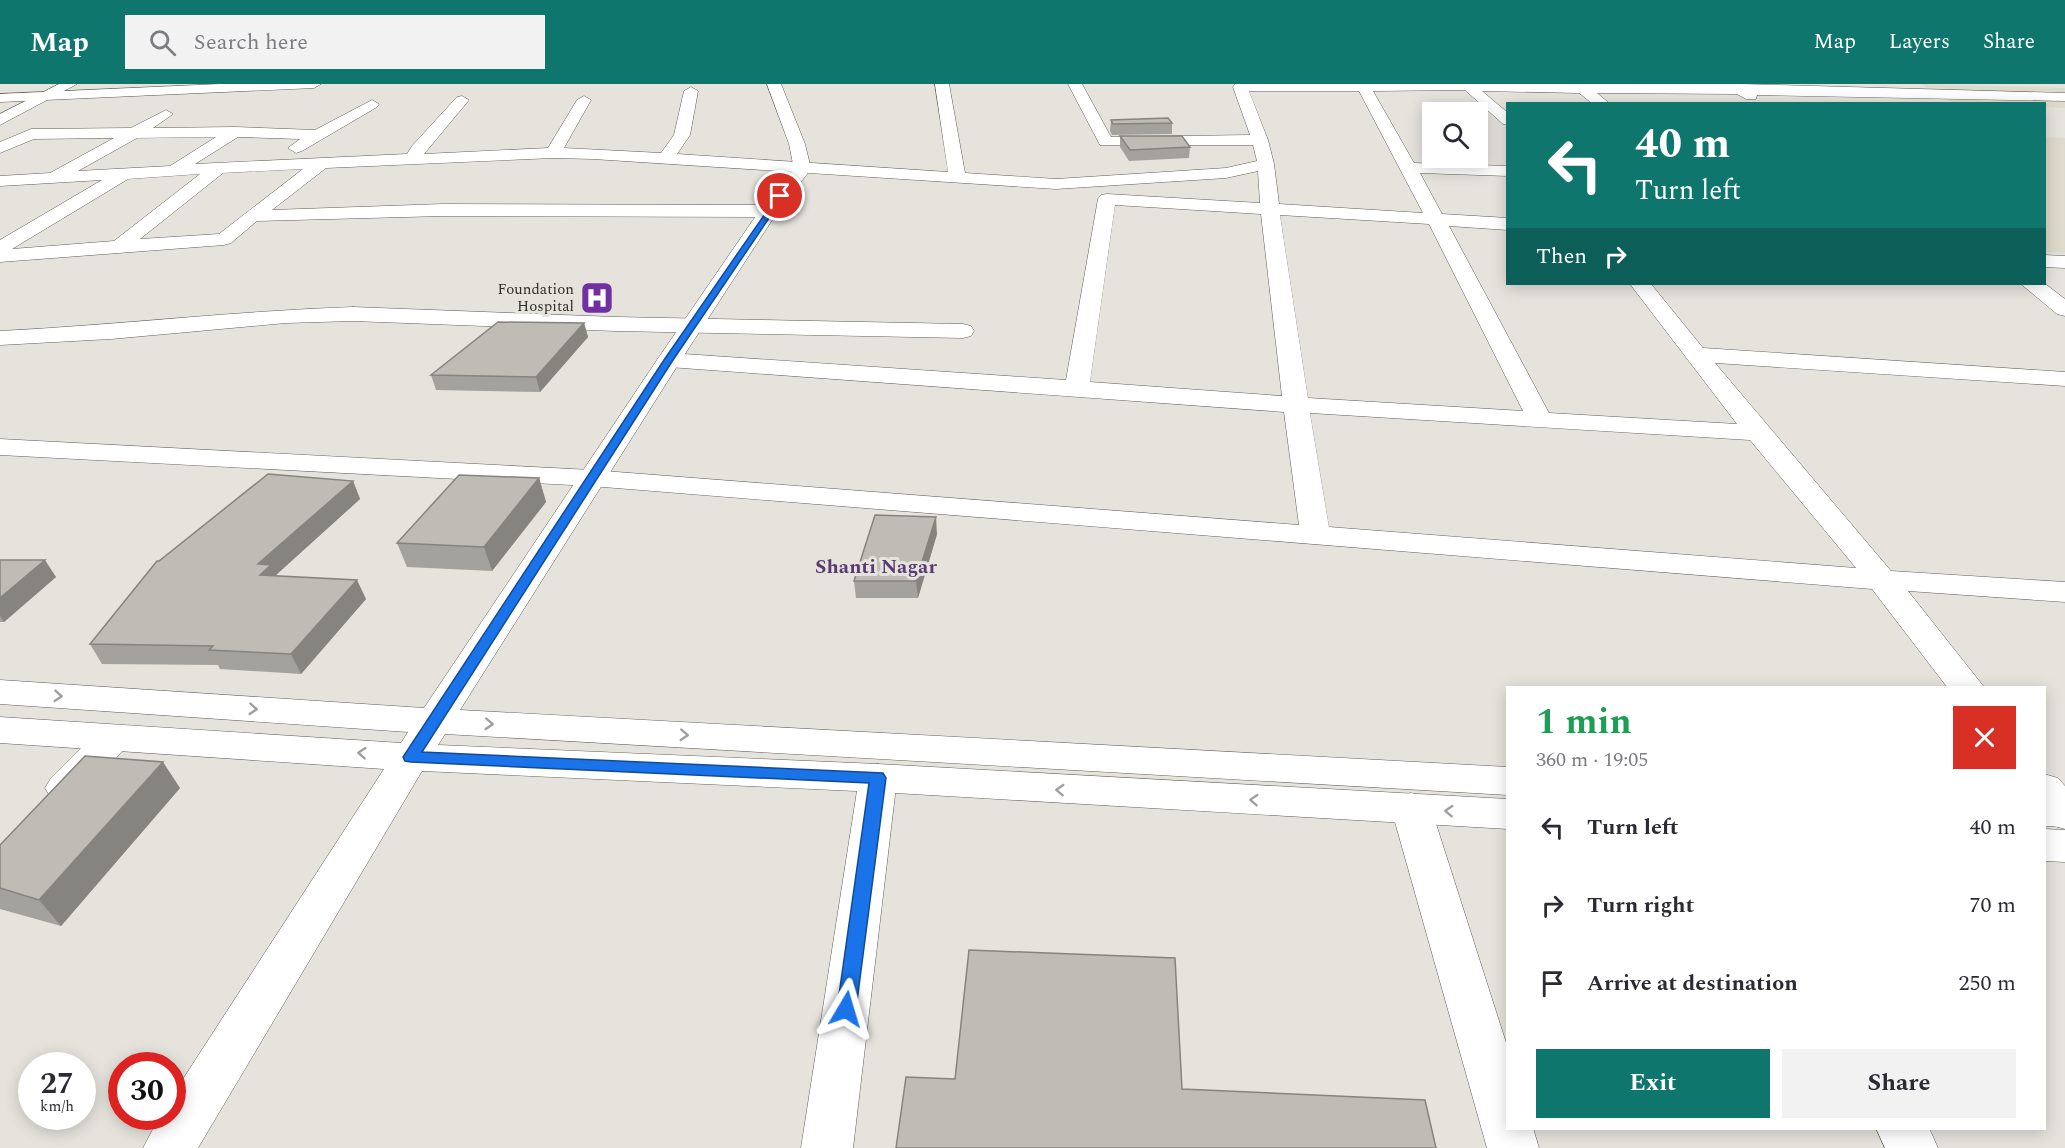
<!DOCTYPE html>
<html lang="en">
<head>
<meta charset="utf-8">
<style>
  :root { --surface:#fff; --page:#f2f2f3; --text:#2b2b33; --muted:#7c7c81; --accent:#0f766e }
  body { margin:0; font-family:Spectral,serif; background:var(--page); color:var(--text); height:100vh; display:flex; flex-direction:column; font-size:22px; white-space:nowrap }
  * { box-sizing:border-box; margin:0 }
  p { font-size:20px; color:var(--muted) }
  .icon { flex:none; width:33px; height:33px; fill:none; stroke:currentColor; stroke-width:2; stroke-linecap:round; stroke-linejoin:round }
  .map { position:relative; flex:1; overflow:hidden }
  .panel { position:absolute; left:1506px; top:602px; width:540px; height:444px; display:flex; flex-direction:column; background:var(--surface); border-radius:0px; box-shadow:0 3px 15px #0003 }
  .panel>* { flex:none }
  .hud { position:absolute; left:1506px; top:18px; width:540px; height:183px; border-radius:0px; box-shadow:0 3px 15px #0003; background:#0f766e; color:#fff; overflow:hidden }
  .tools { position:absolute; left:1422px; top:18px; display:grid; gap:12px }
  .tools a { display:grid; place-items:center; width:66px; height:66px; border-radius:0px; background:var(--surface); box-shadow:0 3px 15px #0003; font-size:30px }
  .speed { position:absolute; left:18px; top:968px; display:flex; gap:12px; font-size:30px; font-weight:700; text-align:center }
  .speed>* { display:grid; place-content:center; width:78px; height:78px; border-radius:50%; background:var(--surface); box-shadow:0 3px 15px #0003; line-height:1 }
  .speed small { font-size:15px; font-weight:400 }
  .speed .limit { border:9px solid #d22; background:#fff; color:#111 }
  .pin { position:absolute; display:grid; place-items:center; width:51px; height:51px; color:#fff; margin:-26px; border:3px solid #fff; border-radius:50%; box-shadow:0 2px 6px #0007 }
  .me { position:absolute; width:66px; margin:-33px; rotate:7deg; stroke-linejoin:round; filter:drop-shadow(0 0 4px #0008) }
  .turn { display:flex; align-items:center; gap:21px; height:126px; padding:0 30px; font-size:27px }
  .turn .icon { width:78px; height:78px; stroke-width:2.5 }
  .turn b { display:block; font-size:42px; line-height:51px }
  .then { display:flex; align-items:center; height:57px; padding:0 30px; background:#0003; gap:12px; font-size:22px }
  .round { display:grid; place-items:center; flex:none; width:63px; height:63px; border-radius:0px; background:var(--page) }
  .head { display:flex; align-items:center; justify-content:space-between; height:102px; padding:0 30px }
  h1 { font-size:36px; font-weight:700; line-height:45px; color:#1e9e55 }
  .primary-button { display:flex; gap:12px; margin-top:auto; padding:12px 30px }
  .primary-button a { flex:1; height:69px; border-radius:0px; background:var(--accent); color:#fff; font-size:24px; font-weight:700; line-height:69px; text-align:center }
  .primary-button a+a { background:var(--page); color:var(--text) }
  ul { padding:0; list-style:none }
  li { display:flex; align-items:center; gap:18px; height:78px; padding:0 30px }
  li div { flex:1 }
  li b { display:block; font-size:22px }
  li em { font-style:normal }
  header { display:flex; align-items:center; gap:36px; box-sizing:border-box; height:84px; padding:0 30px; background:var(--accent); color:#fff }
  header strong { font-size:28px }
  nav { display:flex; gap:33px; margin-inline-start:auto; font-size:21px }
  .search { width:420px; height:54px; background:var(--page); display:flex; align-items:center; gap:15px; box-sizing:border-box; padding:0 21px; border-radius:0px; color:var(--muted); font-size:22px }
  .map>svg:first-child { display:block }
  .built { fill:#dedbcc }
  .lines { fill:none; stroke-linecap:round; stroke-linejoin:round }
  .minor-casing { stroke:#5f5d57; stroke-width:1 }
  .tertiary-casing { stroke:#5f5d57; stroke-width:1 }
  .minor { fill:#fff; fill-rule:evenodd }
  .tertiary { fill:#fff; fill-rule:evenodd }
  .wall { fill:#a3a29c }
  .shaded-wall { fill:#85847f }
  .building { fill:#bebcb5; stroke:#85847f; stroke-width:1.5 }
  .oneway { stroke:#a1a09f }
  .route { fill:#1a73e8; stroke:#114b97; stroke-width:1.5 }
  .labels { text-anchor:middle; stroke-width:6; stroke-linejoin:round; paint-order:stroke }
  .far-poi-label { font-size:15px; fill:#2e2d2a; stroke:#e5e3dc; text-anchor:end }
  .neighbourhood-label { font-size:20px; font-weight:bold; fill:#583a74; stroke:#e5e3dc }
</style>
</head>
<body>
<header>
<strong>Map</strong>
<div class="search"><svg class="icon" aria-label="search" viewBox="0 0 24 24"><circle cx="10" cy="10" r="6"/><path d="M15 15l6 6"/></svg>Search here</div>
<nav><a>Map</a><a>Layers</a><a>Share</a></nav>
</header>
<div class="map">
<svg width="2065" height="1064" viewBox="0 0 2065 1064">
  <rect width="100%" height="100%" fill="#e5e3dc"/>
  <!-- built -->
  <g class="built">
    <polygon points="1921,0 2065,4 2065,24 2045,23 2044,20 1954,19"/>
    <polygon points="2044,53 2065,54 2065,169 2045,168"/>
  </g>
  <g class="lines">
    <defs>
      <g id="minor">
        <polygon points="59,0 77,0 0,41 0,30"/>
        <path d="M 935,0 L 949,0 L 965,89 L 1056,95 L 1226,84 L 1257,77 L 1253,61 L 1100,61 L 1068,0 L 1082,0 L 1111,53 L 1250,51 L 1233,3 L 1235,0 L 1740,0 L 2065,9 L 2065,17 L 1757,11 L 1756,15 L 1746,15 L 1737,10 L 1597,9 L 1610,20 L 1593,20 L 1579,9 L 1482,7 L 1508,29 L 1508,41 L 1503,40 L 1465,6 L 1373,7 L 1414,79 L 1508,82 L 1508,92 L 1420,89 L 1442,130 L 1508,134 L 1508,146 L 1449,142 L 1549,329 L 1737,340 L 1630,200 L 1651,200 L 1703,264 L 2065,288 L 2065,302 L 1715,279 L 1891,487 L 2065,498 L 2065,518 L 1908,507 L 1984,603 L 1947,603 L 1872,505 L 591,402 L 0,371 L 0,355 L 591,386 L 1299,441 L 1284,328 L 669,283 L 661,281 L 657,276 L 661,271 L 669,269 L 1066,296 L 1098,115 L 1101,111 L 1107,110 L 1260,119 L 1258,87 L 1226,94 L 1056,105 L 593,75 L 553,74 L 326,84 L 272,126 L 443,120 L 769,121 L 776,123 L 778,127 L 776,131 L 769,133 L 443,132 L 257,137 L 231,159 L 224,161 L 0,178 L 0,156 L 102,96 L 0,102 L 0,92 L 50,89 L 114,54 L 34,55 L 0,69 L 0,58 L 31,45 L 131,44 L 166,26 L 173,30 L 153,44 L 235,43 L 315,46 L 372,16 L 379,20 L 377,23 L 302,67 L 296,69 L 288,64 L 300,55 L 238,53 L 195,80 L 407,70 L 412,62 L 457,13 L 462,12 L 469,16 L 424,70 L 548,64 L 577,16 L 584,12 L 591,16 L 564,64 L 661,69 L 674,51 L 684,7 L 691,3 L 698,7 L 690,51 L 677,70 L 948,88 ZM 1249,7 L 1359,7 L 1423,129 L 1279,120 L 1274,80 L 1268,56 ZM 216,53 L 170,82 L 78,87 L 137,54 ZM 303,85 L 219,150 L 140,155 L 223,89 ZM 200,90 L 114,157 L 12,165 L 128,95 ZM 1115,121 L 1261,130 L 1282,312 L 1090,298 ZM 1280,131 L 1429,140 L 1523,327 L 1308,314 ZM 1310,329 L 1750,356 L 1856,484 L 1329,443 Z"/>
        <polygon points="2044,171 2065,172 2065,184 2044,183"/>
        <polygon points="2044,199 2065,215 2065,232 2057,230 2021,200"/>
        <path d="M 353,223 L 616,233 L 963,240 L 971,242 L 974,247 L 971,252 L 963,254 L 616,247 L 353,237 L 286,239 L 111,255 L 0,261 L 0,247 C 118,241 235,227 353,223 Z"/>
        <polygon points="113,641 126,645 132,654 126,663 79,714 65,718 51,714 45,704 51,694 100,645"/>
        <polygon points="878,680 892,684 897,694 853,1064 801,1064 859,694 864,684"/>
        <polygon points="2044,690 2058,694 2065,702 2065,745 2051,741 2044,733"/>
        <polygon points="1411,709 1425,713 1431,724 1508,965 1508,1044 1533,1044 1539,1064 1487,1064 1391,724 1397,713"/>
        <polygon points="1876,1044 1929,1044 1938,1064 1885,1064"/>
      </g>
      <g id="tertiary">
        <polygon points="220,0 321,0 314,4 0,18 0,10"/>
        <polygon points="767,0 781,0 805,60 811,85 776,130 681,276 460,626 1508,683 1508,711 445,650 438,661 878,680 1508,715 1508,745 878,708 422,687 198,1064 143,1064 160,1032 172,1032 172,1012 384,685 0,659 0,633 401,659 408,648 0,620 0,596 424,624 657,276 762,123 794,85 789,60"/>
        <polygon points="2044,712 2065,713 2065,743 2044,742"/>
        <polygon points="2044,745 2065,746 2065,778 2044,777"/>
      </g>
    </defs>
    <!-- minor casing -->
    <use href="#minor" class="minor-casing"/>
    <!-- tertiary casing -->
    <use href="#tertiary" class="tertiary-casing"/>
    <!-- minor -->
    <use href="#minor" class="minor"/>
    <!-- tertiary -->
    <use href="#tertiary" class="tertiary"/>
  </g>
  <!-- wall -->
  <g class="wall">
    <polygon points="1111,36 1172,39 1172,50 1112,51 1110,47"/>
    <polygon points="1120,52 1190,63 1189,74 1129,77 1120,63"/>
    <polygon points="584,239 588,253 540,308 436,306 431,291"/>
    <polygon points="539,394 546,418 492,487 407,483 397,459"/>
    <polygon points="353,397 360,415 276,491 277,492 366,515 301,590 220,585 218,581 102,580 90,560 159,477"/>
    <polygon points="937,450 918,514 856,514 854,497"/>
    <polygon points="0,476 56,493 4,538 0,538"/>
    <polygon points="180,704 61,842 0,825 0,761"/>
  </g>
  <!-- shaded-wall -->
  <g class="shaded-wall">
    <polygon points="584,239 588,253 540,308 536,293"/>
    <polygon points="539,394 546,418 492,487 484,463"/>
    <polygon points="353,397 360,415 276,491 281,500 260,491 258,480"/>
    <polygon points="936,433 937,450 918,514 916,497"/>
    <polygon points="45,476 56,493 4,538 0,532 0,514"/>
    <polygon points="357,496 366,515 301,590 291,570"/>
    <polygon points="163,678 180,704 61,842 39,816"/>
  </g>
  <!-- building -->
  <g class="building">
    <polygon points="1168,34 1172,39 1113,40 1111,36"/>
    <polygon points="1120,52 1182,52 1190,63 1130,66"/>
    <polygon points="498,238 584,239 536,293 431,291"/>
    <polygon points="268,390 353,397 258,480 271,481 260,491 357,496 291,570 209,566 213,562 90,560 157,477 159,477"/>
    <polygon points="459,391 539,394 484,463 397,459"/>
    <polygon points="875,431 936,433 916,497 854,497"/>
    <polygon points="0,476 45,476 0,514"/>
    <polygon points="85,672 163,678 39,816 0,804 0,761"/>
    <polygon points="969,866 1175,874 1182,1005 1425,1016 1436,1064 896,1064 906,993 955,995"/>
  </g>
  <!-- one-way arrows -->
  <defs><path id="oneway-chevron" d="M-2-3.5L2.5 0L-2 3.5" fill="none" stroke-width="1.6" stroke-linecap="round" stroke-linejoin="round" transform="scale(1.5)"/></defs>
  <g class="oneway">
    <use href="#oneway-chevron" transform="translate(58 612) rotate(4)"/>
    <use href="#oneway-chevron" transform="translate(253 625) rotate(4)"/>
    <use href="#oneway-chevron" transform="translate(489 640) rotate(3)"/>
    <use href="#oneway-chevron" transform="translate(684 651) rotate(3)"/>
    <use href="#oneway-chevron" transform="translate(362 669) rotate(-176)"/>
    <use href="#oneway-chevron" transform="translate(1060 706) rotate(-177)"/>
    <use href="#oneway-chevron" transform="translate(1254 716) rotate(-177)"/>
    <use href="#oneway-chevron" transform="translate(1449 727) rotate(-177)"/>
  </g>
  <!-- route -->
  <polygon class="route" points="778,111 784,112 673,276 422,668 883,689 886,694 856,925 853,931 846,934 839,931 837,925 869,699 411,678 405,677 403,673 664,276"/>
  <!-- icons -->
  <defs>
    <symbol id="hospital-square" viewBox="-11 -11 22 22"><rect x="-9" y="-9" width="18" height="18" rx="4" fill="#722fa4" stroke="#e5e3dc"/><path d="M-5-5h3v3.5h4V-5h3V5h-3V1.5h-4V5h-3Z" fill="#fff"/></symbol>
  </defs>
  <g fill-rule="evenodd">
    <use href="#hospital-square" x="578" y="195" width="38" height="38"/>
  </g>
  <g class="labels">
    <!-- far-poi labels -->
    <g class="far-poi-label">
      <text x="574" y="210">Foundation<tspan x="574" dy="17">Hospital</tspan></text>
    </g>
    <!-- neighbourhood labels -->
    <g class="neighbourhood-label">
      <text x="876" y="489">Shanti Nagar</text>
    </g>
  </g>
</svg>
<div class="tools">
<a><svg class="icon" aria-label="search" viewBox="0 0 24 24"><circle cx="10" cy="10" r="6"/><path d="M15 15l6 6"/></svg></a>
</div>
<div class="speed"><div>27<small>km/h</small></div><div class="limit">30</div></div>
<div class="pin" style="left:780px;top:112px;background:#d93025"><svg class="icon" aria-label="arrive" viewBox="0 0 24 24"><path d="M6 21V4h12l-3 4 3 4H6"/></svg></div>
<svg class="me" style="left:846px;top:925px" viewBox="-20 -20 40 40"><path d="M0-17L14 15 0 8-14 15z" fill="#1a73e8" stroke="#fff" stroke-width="4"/></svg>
<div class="hud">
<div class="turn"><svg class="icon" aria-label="left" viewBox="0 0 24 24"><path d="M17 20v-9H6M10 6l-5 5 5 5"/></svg><div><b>40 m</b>Turn left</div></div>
<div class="then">Then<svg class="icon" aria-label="right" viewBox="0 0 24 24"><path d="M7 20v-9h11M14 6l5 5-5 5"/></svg></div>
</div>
<section class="panel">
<div class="head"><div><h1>1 min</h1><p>360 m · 19:05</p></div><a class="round" style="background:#d93025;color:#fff"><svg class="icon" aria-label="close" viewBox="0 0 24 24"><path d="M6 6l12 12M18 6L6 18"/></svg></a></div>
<ul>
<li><svg class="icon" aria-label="left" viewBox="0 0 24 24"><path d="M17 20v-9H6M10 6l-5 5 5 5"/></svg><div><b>Turn left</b></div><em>40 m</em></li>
<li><svg class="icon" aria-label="right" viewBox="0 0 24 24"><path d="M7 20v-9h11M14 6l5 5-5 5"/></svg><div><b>Turn right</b></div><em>70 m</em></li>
<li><svg class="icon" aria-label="arrive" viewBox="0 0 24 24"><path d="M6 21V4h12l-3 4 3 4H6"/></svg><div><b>Arrive at destination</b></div><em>250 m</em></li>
</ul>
<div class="primary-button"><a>Exit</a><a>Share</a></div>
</section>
</div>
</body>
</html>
